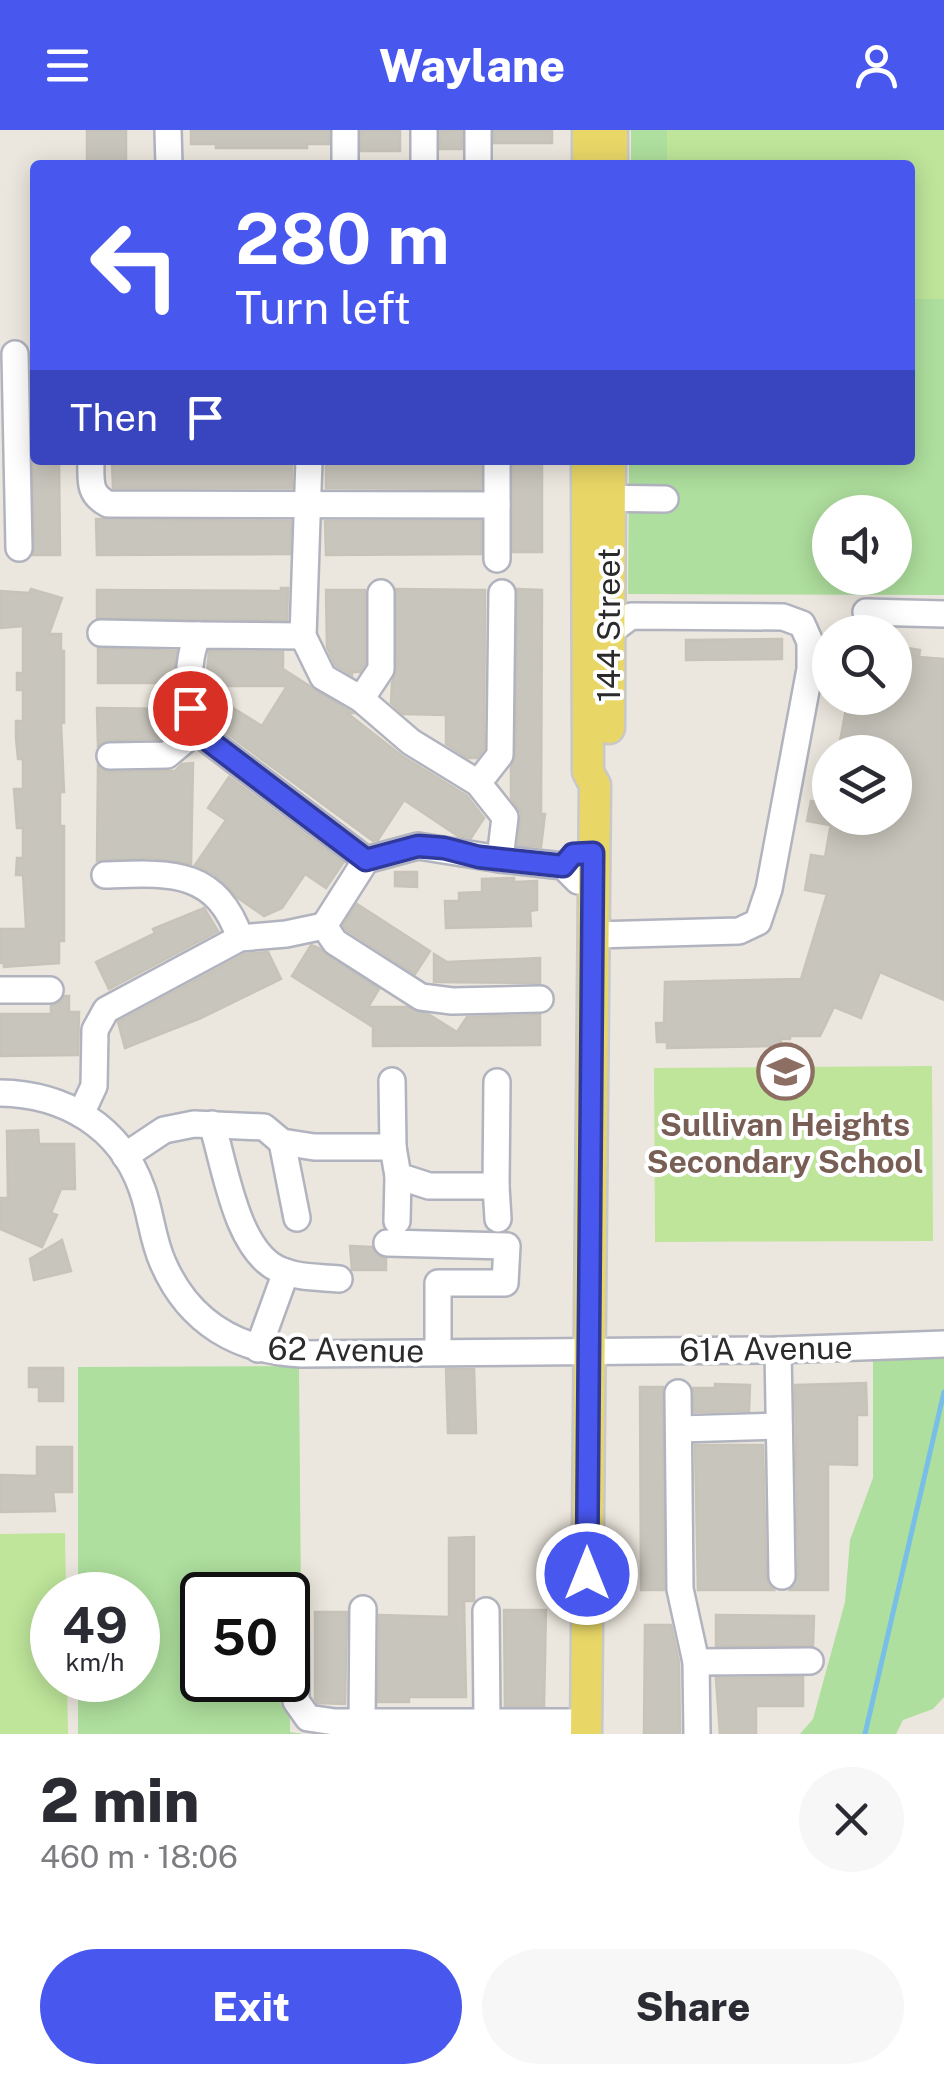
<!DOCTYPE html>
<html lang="en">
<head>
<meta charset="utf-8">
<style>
  :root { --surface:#fff; --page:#f7f7f7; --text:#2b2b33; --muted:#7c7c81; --accent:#4857ee }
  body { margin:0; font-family:"Public Sans",sans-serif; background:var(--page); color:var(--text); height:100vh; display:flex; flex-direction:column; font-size:38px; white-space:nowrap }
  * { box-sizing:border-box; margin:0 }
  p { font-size:32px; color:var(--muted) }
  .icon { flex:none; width:55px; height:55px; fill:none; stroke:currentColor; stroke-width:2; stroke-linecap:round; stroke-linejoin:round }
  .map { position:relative; height:1604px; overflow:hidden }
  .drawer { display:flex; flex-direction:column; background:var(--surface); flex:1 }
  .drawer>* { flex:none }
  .guide { position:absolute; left:30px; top:30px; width:885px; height:305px; border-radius:10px; box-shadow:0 5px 25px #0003; background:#4857ee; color:#fff; overflow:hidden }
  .fabs { position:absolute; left:812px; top:365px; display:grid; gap:20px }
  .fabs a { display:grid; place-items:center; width:100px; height:100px; border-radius:50%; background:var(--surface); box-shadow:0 5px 25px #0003; font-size:50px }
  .speed { position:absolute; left:30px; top:1442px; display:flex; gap:20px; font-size:50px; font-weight:700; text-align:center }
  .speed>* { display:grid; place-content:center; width:130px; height:130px; border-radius:50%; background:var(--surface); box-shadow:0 5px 25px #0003; line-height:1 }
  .speed small { font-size:25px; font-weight:400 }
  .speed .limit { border:5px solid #111; border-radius:15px; background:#fff; color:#111 }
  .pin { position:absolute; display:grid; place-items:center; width:85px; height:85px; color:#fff; margin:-42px; border:5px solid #fff; border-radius:50%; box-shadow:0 2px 10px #0007 }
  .me { position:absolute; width:110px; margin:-55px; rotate:0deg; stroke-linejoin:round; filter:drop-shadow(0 0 8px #0008) }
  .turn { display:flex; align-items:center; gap:35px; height:210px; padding:0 40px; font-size:45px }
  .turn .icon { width:130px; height:130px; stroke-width:2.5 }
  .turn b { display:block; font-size:70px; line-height:85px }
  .then { display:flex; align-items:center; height:95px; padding:0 40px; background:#0003; gap:20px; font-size:38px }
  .round { display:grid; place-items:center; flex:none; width:105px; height:105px; border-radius:52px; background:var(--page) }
  .headline { display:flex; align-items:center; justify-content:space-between; height:170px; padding:0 40px }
  h1 { font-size:60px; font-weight:800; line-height:75px }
  .primary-button { display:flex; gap:20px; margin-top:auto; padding:20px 40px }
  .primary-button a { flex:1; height:115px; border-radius:60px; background:var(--accent); color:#fff; font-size:40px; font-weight:800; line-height:115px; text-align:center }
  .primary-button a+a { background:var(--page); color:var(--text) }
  header { display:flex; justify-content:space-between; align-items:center; height:130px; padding:0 40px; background:var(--accent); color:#fff; font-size:45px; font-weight:800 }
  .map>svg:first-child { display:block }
  .green { fill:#aedf9e; fill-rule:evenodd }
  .pitch { fill:#bee59a }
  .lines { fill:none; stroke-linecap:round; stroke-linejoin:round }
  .stream { stroke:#78bee7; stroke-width:5 }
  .building { fill:#c8c5bc; stroke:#c7c3b8; stroke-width:2.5 }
  .minor-casing { stroke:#b1b3be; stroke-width:30 }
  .major-casing { stroke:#c8c8c8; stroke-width:35 }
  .minor { stroke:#fff; stroke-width:25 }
  .major { stroke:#e8d767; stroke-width:30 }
  .route-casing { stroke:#2f399b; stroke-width:25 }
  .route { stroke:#4857ee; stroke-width:18 }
  .labels { text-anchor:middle; stroke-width:8; stroke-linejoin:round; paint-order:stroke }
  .street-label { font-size:32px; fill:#2b2b2b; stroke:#fff }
  .education-label { font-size:32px; font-weight:bold; fill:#785e54; stroke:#fff }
</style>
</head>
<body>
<header><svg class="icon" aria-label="menu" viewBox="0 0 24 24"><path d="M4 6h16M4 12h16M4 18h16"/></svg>Waylane<svg class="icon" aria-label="person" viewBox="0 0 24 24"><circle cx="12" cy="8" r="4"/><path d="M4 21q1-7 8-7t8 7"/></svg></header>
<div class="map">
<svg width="944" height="1604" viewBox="0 0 944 1604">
  <rect width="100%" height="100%" fill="#ece7de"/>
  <!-- green -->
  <g class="green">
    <path d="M 631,0 L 944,0 L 944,465 L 628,464 L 629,330 L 910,330 L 910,35 L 631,35 ZM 830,382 L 895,382 L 895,448 L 830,448 Z"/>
    <polygon points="873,1224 944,1226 944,1567 933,1579 903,1590 896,1604 800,1604 813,1589 845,1472 850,1410 873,1348"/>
    <path d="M 299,1236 L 301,1474 L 289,1475 L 290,1602 L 303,1604 L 78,1604 L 78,1550 L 138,1550 L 138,1465 L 78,1465 L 78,1237 ZM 202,1465 L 288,1465 L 288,1550 L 202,1550 Z"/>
  </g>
  <!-- pitch -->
  <g class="pitch">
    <polygon points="667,0 944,0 944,169 910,169 910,35 667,35"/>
    <polygon points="932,936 933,1111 655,1112 654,938"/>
    <polygon points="65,1403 66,1465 52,1465 52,1550 67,1550 68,1604 0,1604 0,1404"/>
  </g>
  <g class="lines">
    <!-- stream -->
    <polyline class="stream" points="865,1604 944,1262"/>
  </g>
  <!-- building -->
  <g class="building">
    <rect x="87" y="0" width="39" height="35"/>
    <polygon points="191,0 329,0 329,14 307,14 307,18 216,18 216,14 191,14"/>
    <rect x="361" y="0" width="39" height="21"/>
    <rect x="440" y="0" width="22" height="19"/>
    <rect x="494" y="0" width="58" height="13"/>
    <polygon points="33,330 59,330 60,425 33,425"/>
    <polygon points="112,330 292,330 292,358 113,358"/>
    <polygon points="326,330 481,330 481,359 326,358"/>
    <rect x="513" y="335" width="29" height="87"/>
    <polygon points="96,389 291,391 290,424 97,425"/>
    <polygon points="325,391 481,391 481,424 326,425"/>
    <polygon points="281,458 288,458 287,490 97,488 97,460 281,461"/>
    <polygon points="31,459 62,468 49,504 61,504 61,521 64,521 64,593 61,593 64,662 60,662 60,696 64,696 64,811 59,811 59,833 4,837 4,833 0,833 0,799 25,799 26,797 23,745 16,745 17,728 23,728 23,698 17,698 14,659 23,659 23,629 18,629 16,608 16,591 23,591 23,560 17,560 17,543 23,543 23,496 0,498 0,461 29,463"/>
    <polygon points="396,459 485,460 484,619 477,628 468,628 446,614 446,585 403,584 391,573 392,553 397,539"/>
    <polygon points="517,459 542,460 541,684 545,684 541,717 518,715 521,683 511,668 511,638 516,625"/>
    <polygon points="326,460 365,460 365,534 360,542 352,542 352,545 335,535 327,517"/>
    <polygon points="782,509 782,529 686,530 686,510"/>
    <polygon points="895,516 920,520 919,527 944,529 944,870 880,842 861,888 834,877 820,906 790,906 790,909 781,909 781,916 667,918 667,912 657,912 656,893 664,893 665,852 801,849 827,764 805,760 811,725 825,727 832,688 895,688 895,622 838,622 848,568 895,568"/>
    <polygon points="98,518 176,521 173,553 98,553"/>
    <polygon points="209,521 283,522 283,539 352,583 347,583 402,626 467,666 484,688 471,708 458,706 404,670 378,710 373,711 211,592 210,587 220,570 262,596 287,556 206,556"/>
    <polygon points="97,578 175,579 176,597 161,609 110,610 98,616"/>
    <polygon points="193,633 191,734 150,728 97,731 98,636 110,642 167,641 175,641 182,634"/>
    <polygon points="229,647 343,733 326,758 305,744 282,778 264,786 238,768 214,744 195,735 226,690 208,678"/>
    <polygon points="811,671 830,674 830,695 807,691"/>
    <polygon points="395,742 417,742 417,757 395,756"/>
    <polygon points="514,748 514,752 537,751 537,780 530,781 531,796 446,798 445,771 459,771 459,763 482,762 482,749"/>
    <polygon points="357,774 430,821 415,844 347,800 343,796"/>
    <polygon points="204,778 218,801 109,859 96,832 155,803 153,799"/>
    <polygon points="311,815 319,818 379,859 368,877 407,877 428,884 457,902 467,887 540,885 540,915 373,916 373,897 292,846"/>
    <polygon points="268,822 281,849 201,888 125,918 118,892 245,824"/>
    <polygon points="434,824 447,832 540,828 540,853 434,852"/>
    <polygon points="65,866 69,866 69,882 79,882 78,925 0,926 0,884 51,884 51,876 59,873"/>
    <polygon points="38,1000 39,1014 74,1014 75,1059 61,1059 51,1083 57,1085 42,1117 0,1099 0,1068 8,1068 7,1001"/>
    <polygon points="62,1110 71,1141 34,1150 30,1129"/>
    <polygon points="350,1116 372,1117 378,1126 386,1129 386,1140 352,1140"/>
    <polygon points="29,1238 63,1238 63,1271 39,1271 39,1257 29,1257"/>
    <polygon points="446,1239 474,1239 476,1303 448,1303"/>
    <polygon points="866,1253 867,1285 857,1285 857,1335 828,1334 828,1460 790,1460 798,1446 795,1255"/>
    <polygon points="715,1254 750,1255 749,1281 694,1282 693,1258 715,1258"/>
    <polygon points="640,1257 663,1257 664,1460 641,1460"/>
    <polygon points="695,1315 763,1315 766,1446 774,1460 698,1460"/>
    <polygon points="37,1317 72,1317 72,1362 53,1362 55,1381 0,1382 0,1345 37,1346"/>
    <polygon points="474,1407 474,1471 464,1471 466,1567 409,1567 409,1572 378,1572 379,1485 449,1487 449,1408"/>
    <polygon points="504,1480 546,1480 544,1576 505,1576"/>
    <polygon points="315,1482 347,1482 345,1574 317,1573 315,1569"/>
    <polygon points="716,1485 814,1486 813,1516 716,1516"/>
    <polygon points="645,1495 671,1495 679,1532 680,1604 644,1604"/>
    <polygon points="803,1547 803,1576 756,1576 756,1604 720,1604 716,1548"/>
  </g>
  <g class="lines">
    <defs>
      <g id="minor">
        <polyline points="168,0 169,35"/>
        <polyline points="424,0 424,35"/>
        <polyline points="478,0 478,35"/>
        <polyline points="345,35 345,0"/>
        <polyline points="15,224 19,418"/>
        <path d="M 91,330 C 91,350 88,364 108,374 L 497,375"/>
        <polyline points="309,330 303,506 323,547 361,569 411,612 478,653 505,687 500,729 563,736 578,751 593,751"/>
        <polyline points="591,368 665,369"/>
        <polyline points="497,429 497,330"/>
        <polyline points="866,482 944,484"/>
        <polyline points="101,503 198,505"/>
        <path d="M 303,506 L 198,505 C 185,533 189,571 196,601 L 366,730 L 418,716 L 500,729"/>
        <polyline points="361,569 381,539 381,463"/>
        <polyline points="110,626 167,625 196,601"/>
        <polyline points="478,653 500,625 502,463"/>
        <polyline points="366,730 324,796 335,812 421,867 452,871 540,869"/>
        <path d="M 105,745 C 169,743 216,738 240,808"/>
        <polyline points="594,805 739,801 758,792 769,759 810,539 810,512 802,494 783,487 631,486 599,510"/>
        <polyline points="0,860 50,860"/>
        <polyline points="392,951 393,1017"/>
        <path d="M 0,963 C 64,964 120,996 142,1059 C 151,1083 152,1109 163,1133 C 189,1193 238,1221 301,1224 L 778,1220 L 944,1214"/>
        <polyline points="81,984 94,956 95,900 106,880 240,808 286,804 324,796"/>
        <path d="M 212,994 C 225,1036 236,1119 278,1139 C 297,1148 318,1147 339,1149"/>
        <polyline points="282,1012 297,1088"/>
        <polyline points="125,1026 164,1000 194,994 264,997 282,1012 314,1017 393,1017 398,1046 429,1056 496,1056 497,952"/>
        <polyline points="496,1056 498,1089"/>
        <polyline points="397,1091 398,1046"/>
        <polyline points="387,1113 507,1116 505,1153 438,1153 438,1222"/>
        <polyline points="258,1219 286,1142"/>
        <polyline points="778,1220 782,1446"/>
        <polyline points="678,1263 680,1459 696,1532 697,1604"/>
        <polyline points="680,1299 779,1296"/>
        <polyline points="295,1480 296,1571 308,1588 335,1592 586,1592"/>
        <polyline points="486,1481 487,1592"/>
        <polyline points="696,1532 810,1531"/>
        <polyline points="362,1592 363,1479"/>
      </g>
      <g id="major">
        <polyline points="588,35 588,0"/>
        <polyline points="612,35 612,0"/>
        <polyline points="609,598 610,330"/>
        <polyline points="586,1604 595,655 588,642 587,330"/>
      </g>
    </defs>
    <!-- minor casing -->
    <use href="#minor" class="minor-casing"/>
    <!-- major casing -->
    <use href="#major" class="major-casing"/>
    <!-- minor -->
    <use href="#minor" class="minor"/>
    <!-- major -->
    <use href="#major" class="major"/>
  </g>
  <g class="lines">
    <defs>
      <polyline id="route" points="190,578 196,601 366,730 418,716 444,718 479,727 563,736 573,724 593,723 587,1444"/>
    </defs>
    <!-- route casing -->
    <use href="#route" class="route-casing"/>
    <!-- route -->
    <use href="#route" class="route"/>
  </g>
  <!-- icons -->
  <defs>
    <symbol id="school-ring" viewBox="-11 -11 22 22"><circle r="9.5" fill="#fff" stroke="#8d6e63" stroke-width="1.5"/><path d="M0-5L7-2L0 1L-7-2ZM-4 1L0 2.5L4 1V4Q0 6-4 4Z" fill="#8d6e63"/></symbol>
  </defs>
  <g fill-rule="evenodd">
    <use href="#school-ring" x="754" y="910" width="63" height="63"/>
  </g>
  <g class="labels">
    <!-- street labels -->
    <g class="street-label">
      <text transform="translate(609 495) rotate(-90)" y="11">144 Street</text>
      <text transform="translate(766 1219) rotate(-1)" y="11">61A Avenue</text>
      <text transform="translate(346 1220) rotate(1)" y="11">62 Avenue</text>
    </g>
    <!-- education labels -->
    <g class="education-label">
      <text x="785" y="1006">Sullivan Heights<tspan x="785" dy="37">Secondary School</tspan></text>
    </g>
  </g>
</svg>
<div class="fabs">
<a><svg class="icon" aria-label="sound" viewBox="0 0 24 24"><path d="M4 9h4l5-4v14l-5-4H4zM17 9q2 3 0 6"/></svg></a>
<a><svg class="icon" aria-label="search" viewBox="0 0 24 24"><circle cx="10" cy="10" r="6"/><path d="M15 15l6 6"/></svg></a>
<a><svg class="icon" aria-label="layers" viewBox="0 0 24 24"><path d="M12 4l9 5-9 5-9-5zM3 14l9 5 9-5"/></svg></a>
</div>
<div class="speed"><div>49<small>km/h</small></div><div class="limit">50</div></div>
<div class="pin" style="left:190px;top:578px;background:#d93025"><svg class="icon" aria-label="arrive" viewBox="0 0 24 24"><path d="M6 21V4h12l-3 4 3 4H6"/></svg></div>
<svg class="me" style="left:587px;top:1444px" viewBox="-20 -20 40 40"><circle r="17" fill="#4857ee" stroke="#fff" stroke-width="3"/><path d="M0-11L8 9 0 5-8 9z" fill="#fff"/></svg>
<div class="guide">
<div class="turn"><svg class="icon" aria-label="left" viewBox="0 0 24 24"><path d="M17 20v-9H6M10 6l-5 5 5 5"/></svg><div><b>280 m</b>Turn left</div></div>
<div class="then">Then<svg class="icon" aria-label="arrive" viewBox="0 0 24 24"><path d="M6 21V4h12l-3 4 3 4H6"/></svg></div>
</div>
</div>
<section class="drawer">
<div class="headline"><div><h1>2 min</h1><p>460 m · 18:06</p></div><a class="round"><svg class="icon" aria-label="close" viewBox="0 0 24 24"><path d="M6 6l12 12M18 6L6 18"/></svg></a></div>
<div class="primary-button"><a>Exit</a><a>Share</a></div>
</section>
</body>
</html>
